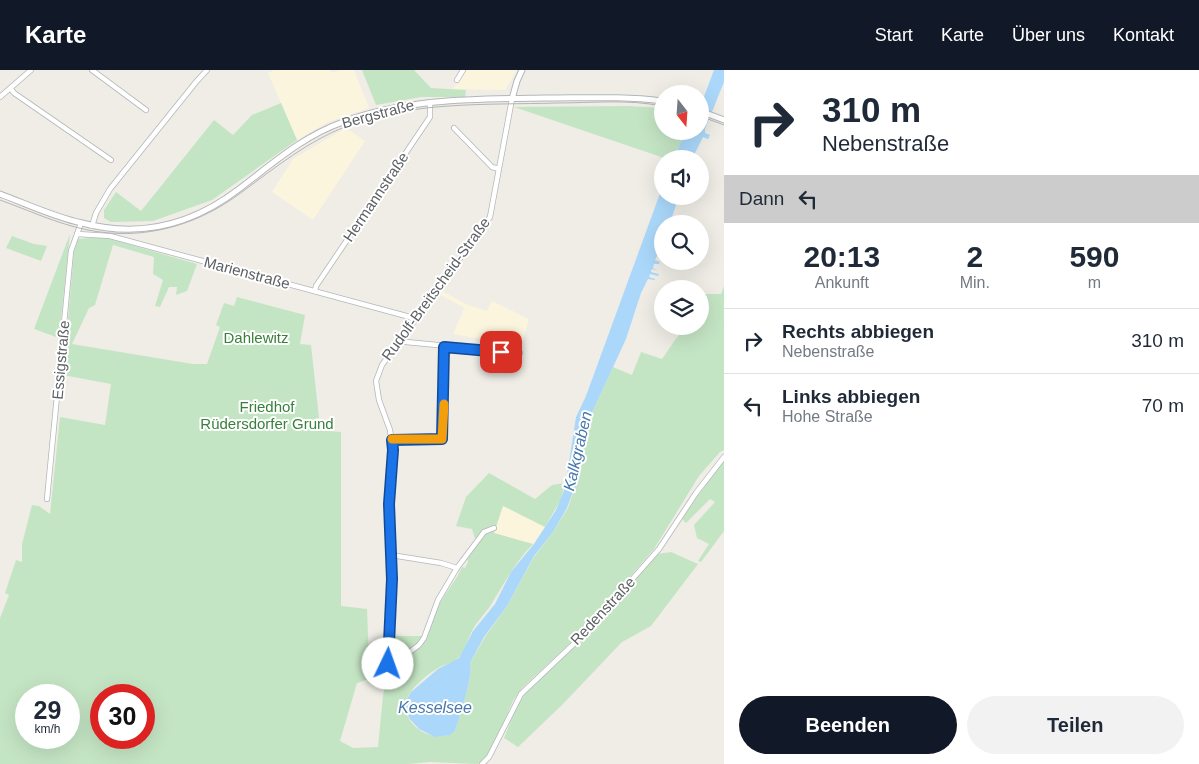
<!DOCTYPE html>
<html lang="de">
<head>
<meta charset="utf-8">
<style>
  :root { --surface:#fff; --page:#f2f2f3; --text:#1f2937; --muted:#747a83; --line:#e0e1e3; --accent:#111827 }
  body { margin:0; font-family:Helvetica,sans-serif; background:var(--page); color:var(--text); height:100vh; display:flex; flex-direction:column; font-size:19px; white-space:nowrap }
  * { box-sizing:border-box; margin:0 }
  p { font-size:16px; color:var(--muted) }
  .icon { flex:none; width:28px; height:28px; fill:none; stroke:currentColor; stroke-width:2; stroke-linecap:round; stroke-linejoin:round }
  .map { position:relative; flex:1; overflow:hidden }
  .sheet { display:flex; flex-direction:column; background:var(--surface); width:475px }
  .sheet>* { flex:none }
  .banner { background:#fff; color:var(--text); overflow:hidden }
  .needle { width:32px; rotate:163deg }
  .fabs { position:absolute; left:654px; top:15px; display:grid; gap:10px }
  .fabs a { display:grid; place-items:center; width:55px; height:55px; border-radius:50%; background:var(--surface); box-shadow:0 5px 20px #0002; font-size:25px }
  .speed { position:absolute; left:15px; top:614px; display:flex; gap:10px; font-size:25px; font-weight:700; text-align:center }
  .speed>* { display:grid; place-content:center; width:65px; height:65px; border-radius:50%; background:var(--surface); box-shadow:0 5px 20px #0002; line-height:1 }
  .speed small { font-size:12px; font-weight:400 }
  .speed .limit { border:8px solid #d22; background:#fff; color:#111 }
  .pin { position:absolute; display:grid; place-items:center; width:42px; height:42px; color:#fff; margin:-21px; border-radius:10px; box-shadow:0 2px 8px #0006 }
  .me { position:absolute; width:55px; margin:-28px; rotate:3deg; stroke-linejoin:round; filter:drop-shadow(0 0 4px #0008) }
  .turn { display:flex; align-items:center; gap:18px; height:105px; padding:0 15px; font-size:22px }
  .turn .icon { width:65px; height:65px; stroke-width:2.5 }
  .turn b { display:block; font-size:35px; line-height:42px }
  .then { display:flex; align-items:center; height:48px; padding:0 15px; background:#0003; gap:10px; font-size:19px }
  .eta { display:flex; justify-content:space-evenly; align-items:center; height:85px; text-align:center }
  .eta b { font-size:30px; font-weight:800; line-height:35px }
  .primary-button { display:flex; gap:10px; margin-top:auto; padding:10px 15px }
  .primary-button a { flex:1; height:58px; border-radius:30px; background:var(--accent); color:#fff; font-size:20px; font-weight:800; line-height:58px; text-align:center }
  .primary-button a+a { background:var(--page); color:var(--text) }
  ul { padding:0; list-style:none }
  li { display:flex; align-items:center; gap:15px; height:65px; padding:0 15px; border-top:1px solid var(--line) }
  li div { flex:1 }
  li b { display:block; font-size:19px }
  li em { font-style:normal }
  header { display:flex; align-items:center; gap:30px; box-sizing:border-box; height:70px; padding:0 25px; background:var(--accent); color:#fff }
  header strong { font-size:24px }
  nav { display:flex; gap:28px; margin-inline-start:auto; font-size:18px }
  main { display:flex; flex:1; min-height:0 }
  .map>svg:first-child { display:block }
  .commercial { fill:#fcf5de }
  .green { fill:#c4e5c4; fill-rule:evenodd }
  .water { fill:#abd8fa }
  .lines { fill:none; stroke-linecap:round; stroke-linejoin:round }
  .minor-casing { stroke:#b3b6ba; stroke-width:6 }
  .tertiary-casing { stroke:#b3b6ba; stroke-width:7 }
  .minor { stroke:#fff; stroke-width:4.5 }
  .tertiary { stroke:#fff; stroke-width:5 }
  .tram { stroke:#b4b5b5; stroke-width:1 }
  .route-casing { stroke:#114b97; stroke-width:12 }
  .route { stroke:#1a73e8; stroke-width:9 }
  .slow { stroke:#f59e0b; stroke-width:9 }
  .labels { text-anchor:middle; stroke-width:4; stroke-linejoin:round; paint-order:stroke }
  .street-label { font-size:15px; fill:#5d6165; stroke:#fff }
  .park-label { font-size:15px; fill:#3a803d; stroke:#fff }
  .water-label { font-size:16px; font-style:italic; fill:#4878ac; stroke:#fff }
</style>
</head>
<body>
<header>
<strong>Karte</strong>
<nav><a>Start</a><a>Karte</a><a>Über uns</a><a>Kontakt</a></nav>
</header>
<main>
<div class="map">
<svg width="724" height="694" viewBox="0 0 724 694">
  <rect width="100%" height="100%" fill="#efede6"/>
  <!-- commercial -->
  <g class="commercial">
    <polygon points="274,0 330,0 333,3 339,0 354,0 369,38 328,52 297,70 268,3"/>
    <polygon points="466,0 517,0 505,20 453,19"/>
    <polygon points="346,58 365,71 313,150 272,122 293,89"/>
    <polygon points="442,221 468,235 487,241 492,231 529,249 521,276 453,264 464,239 463,237 439,224"/>
    <polygon points="503,435 545,457 533,474 494,463"/>
  </g>
  <!-- green -->
  <g class="green">
    <polygon points="362,0 414,0 431,18 466,20 465,27 421,27 376,35"/>
    <polygon points="281,33 297,70 212,130 153,151 111,152 104,148 104,140 116,122 141,141 214,50 233,65 252,45"/>
    <polygon points="629,36 662,38 662,61 686,61 673,89 667,89 514,37"/>
    <polygon points="70,164 59,268 34,259"/>
    <polygon points="12,166 34,174 47,176 41,191 6,178"/>
    <path d="M 103,167 L 197,194 L 187,221 L 176,225 L 177,217 L 169,217 L 160,237 L 155,236 L 163,210 L 153,204 L 154,187 L 113,175 L 95,235 L 89,238 L 72,274 L 193,294 L 207,294 L 220,257 L 216,255 L 224,233 L 234,236 L 237,227 L 305,245 L 300,274 L 311,275 L 319,348 L 316,348 L 317,360 L 341,362 L 341,536 L 367,539 L 369,590 L 394,585 L 393,566 L 426,566 C 431,553 435,540 443,528 C 449,518 457,509 462,497 L 465,498 L 468,492 L 467,488 L 477,475 L 472,459 L 456,456 L 466,427 L 489,403 L 535,429 L 552,415 L 565,413 L 561,429 L 545,457 L 503,436 L 494,463 L 533,474 C 516,491 505,512 492,533 C 486,543 477,551 472,561 C 468,568 464,583 458,588 C 454,593 444,594 438,598 C 428,604 412,617 408,627 C 396,653 435,677 455,661 C 459,650 474,601 470,593 L 485,567 L 507,536 L 534,487 L 553,462 L 568,438 L 577,410 L 590,347 L 613,297 L 632,305 L 641,282 L 662,289 L 675,270 L 687,256 L 700,256 L 700,224 L 721,224 L 724,216 L 724,380 L 720,382 L 699,406 L 654,479 L 581,563 L 522,618 L 513,631 L 490,682 L 480,693 L 477,694 L 430,692 L 408,694 L 0,694 L 0,548 L 9,525 L 5,523 L 16,490 L 22,492 L 22,474 L 32,435 L 39,436 L 50,444 L 60,347 L 105,355 L 111,314 L 63,305 L 74,182 L 78,169 ZM 374,607 L 386,609 L 383,626 L 378,677 L 353,678 L 340,671 L 357,613 ZM 26,625 L 69,625 L 69,668 L 26,668 ZM 101,625 L 144,625 L 144,668 L 101,668 Z"/>
    <polygon points="724,392 724,461 701,492 698,491 709,474 697,468 694,455 715,432 710,429 686,453 682,449 713,404"/>
    <polygon points="671,482 698,494 651,556 622,572 562,635 518,677 504,668 517,636 527,621 581,569 657,484"/>
  </g>
  <!-- water -->
  <g class="water">
    <polygon points="714,0 724,0 724,12 705,59 705,63 710,65 708,69 703,67 692,89 674,89 681,71 692,64 693,61 700,61 700,37"/>
    <path d="M 662,118 L 662,126 L 679,126 L 672,147 L 674,148 L 673,153 L 662,154 L 662,172 L 659,182 L 662,183 L 662,185 L 658,184 L 655,190 L 660,192 L 659,194 L 654,194 L 653,198 L 658,201 L 652,199 L 651,202 L 659,204 L 658,206 L 650,204 L 649,207 L 655,209 L 655,210 L 648,209 L 641,223 L 626,269 L 590,347 L 577,410 L 567,438 L 553,462 L 534,486 L 507,536 L 484,567 L 470,593 C 474,602 459,650 455,661 L 450,665 L 435,667 L 419,659 L 409,648 L 406,637 L 407,629 L 411,622 L 438,599 L 459,588 L 473,561 L 495,534 L 511,502 L 534,474 L 556,440 L 565,418 L 576,347 L 586,326 Z"/>
  </g>
  <g class="lines">
    <defs>
      <g id="minor">
        <polyline points="92,0 146,40"/>
        <polyline points="457,10 463,0"/>
        <polyline points="11,19 14,23 111,90"/>
        <polyline points="0,27 31,0"/>
        <polyline points="454,58 492,97 499,99"/>
        <polyline points="92,156 96,143 110,119 196,12 207,0"/>
        <polyline points="77,164 110,166 410,247 414,251"/>
        <polyline points="315,221 316,216 430,47 430,32"/>
        <polyline points="402,269 406,272 520,283"/>
        <polyline points="392,370 443,369 444,277"/>
        <polyline points="47,429 71,181 81,153"/>
        <polyline points="391,485 441,493 457,498"/>
        <polyline points="389,594 399,590 419,575 424,568 438,530 457,498 484,462 494,458"/>
        <polyline points="386,606 389,594 391,534 389,435 393,380 390,360 379,330 376,311 382,295 490,147 512,29"/>
        <polyline points="482,694 489,687 521,624 581,567 659,479 696,423 724,387"/>
      </g>
      <g id="tertiary">
        <polyline points="512,29 517,11 522,0"/>
        <polyline points="700,41 724,50"/>
        <path d="M 0,124 C 27,134 54,147 82,153 C 139,168 192,155 239,119 C 272,94 303,66 343,52 C 408,28 477,29 545,28 C 585,28 624,26 662,31"/>
      </g>
    </defs>
    <!-- minor casing -->
    <use href="#minor" class="minor-casing"/>
    <!-- tertiary casing -->
    <use href="#tertiary" class="tertiary-casing"/>
    <!-- minor -->
    <use href="#minor" class="minor"/>
    <!-- tertiary -->
    <use href="#tertiary" class="tertiary"/>
    <!-- tram -->
    <g class="tram">
      <polyline points="700,46 724,55"/>
      <path d="M 0,130 C 25,139 49,150 75,157 C 134,173 193,159 242,122 C 276,97 308,71 347,56 C 413,31 487,35 557,33 C 592,33 628,29 662,36"/>
    </g>
  </g>
  <g class="lines">
    <defs>
      <polyline id="route" points="388,594 392,509 389,434 393,380 392,370 442,369 444,277 501,282"/>
    </defs>
    <!-- route casing -->
    <use href="#route" class="route-casing"/>
    <!-- route -->
    <use href="#route" class="route"/>
    <!-- slow -->
    <polyline class="slow" points="392,369 442,369 444,334"/>
  </g>
  <g class="labels">
    <!-- street labels -->
    <g class="street-label">
      <text transform="translate(378 44) rotate(-15)" y="5">Bergstraße</text>
      <text transform="translate(376 127) rotate(-56)" y="5">Hermannstraße</text>
      <text transform="translate(247 203) rotate(15)" y="5">Marienstraße</text>
      <text transform="translate(436 219) rotate(-54)" y="5">Rudolf-Breitscheid-Straße</text>
      <text transform="translate(61 290) rotate(-85)" y="5">Essigstraße</text>
      <text transform="translate(603 541) rotate(-47)" y="5">Redenstraße</text>
    </g>
    <!-- park labels -->
    <g class="park-label">
      <text x="256" y="273">Dahlewitz</text>
      <text x="267" y="342">Friedhof<tspan x="267" dy="17">Rüdersdorfer Grund</tspan></text>
    </g>
    <!-- water labels -->
    <g class="water-label">
      <text transform="translate(577 381) rotate(-77)" y="6">Kalkgraben</text>
      <text x="435" y="643">Kesselsee</text>
    </g>
  </g>
</svg>
<div class="fabs">
<a><svg class="needle" viewBox="-14 -14 28 28"><path d="M0-13l5 13h-10z" fill="#e53935"/><path d="M0 13l5-13h-10z" fill="#747a83"/></svg></a>
<a><svg class="icon" aria-label="sound" viewBox="0 0 24 24"><path d="M4 9h4l5-4v14l-5-4H4zM17 9q2 3 0 6"/></svg></a>
<a><svg class="icon" aria-label="search" viewBox="0 0 24 24"><circle cx="10" cy="10" r="6"/><path d="M15 15l6 6"/></svg></a>
<a><svg class="icon" aria-label="layers" viewBox="0 0 24 24"><path d="M12 4l9 5-9 5-9-5zM3 14l9 5 9-5"/></svg></a>
</div>
<div class="speed"><div>29<small>km/h</small></div><div class="limit">30</div></div>
<div class="pin" style="left:501px;top:282px;background:#d93025"><svg class="icon" aria-label="arrive" viewBox="0 0 24 24"><path d="M6 21V4h12l-3 4 3 4H6"/></svg></div>
<svg class="me" style="left:388px;top:594px" viewBox="-20 -20 40 40"><circle r="19" fill="#fff"/><path d="M0-13L10 11 0 6-10 11z" fill="#1a73e8"/></svg>
</div>
<section class="sheet">
<div class="banner">
<div class="turn"><svg class="icon" aria-label="right" viewBox="0 0 24 24"><path d="M7 20v-9h11M14 6l5 5-5 5"/></svg><div><b>310 m</b>Nebenstraße</div></div>
<div class="then">Dann<svg class="icon" aria-label="left" viewBox="0 0 24 24"><path d="M17 20v-9H6M10 6l-5 5 5 5"/></svg></div>
</div>
<div class="eta">
<div><b>20:13</b><p>Ankunft</p></div>
<div><b>2</b><p>Min.</p></div>
<div><b>590</b><p>m</p></div>
</div>
<ul>
<li><svg class="icon" aria-label="right" viewBox="0 0 24 24"><path d="M7 20v-9h11M14 6l5 5-5 5"/></svg><div><b>Rechts abbiegen</b><p>Nebenstraße</p></div><em>310 m</em></li>
<li><svg class="icon" aria-label="left" viewBox="0 0 24 24"><path d="M17 20v-9H6M10 6l-5 5 5 5"/></svg><div><b>Links abbiegen</b><p>Hohe Straße</p></div><em>70 m</em></li>
</ul>
<div class="primary-button"><a>Beenden</a><a>Teilen</a></div>
</section>
</main>
</body>
</html>
